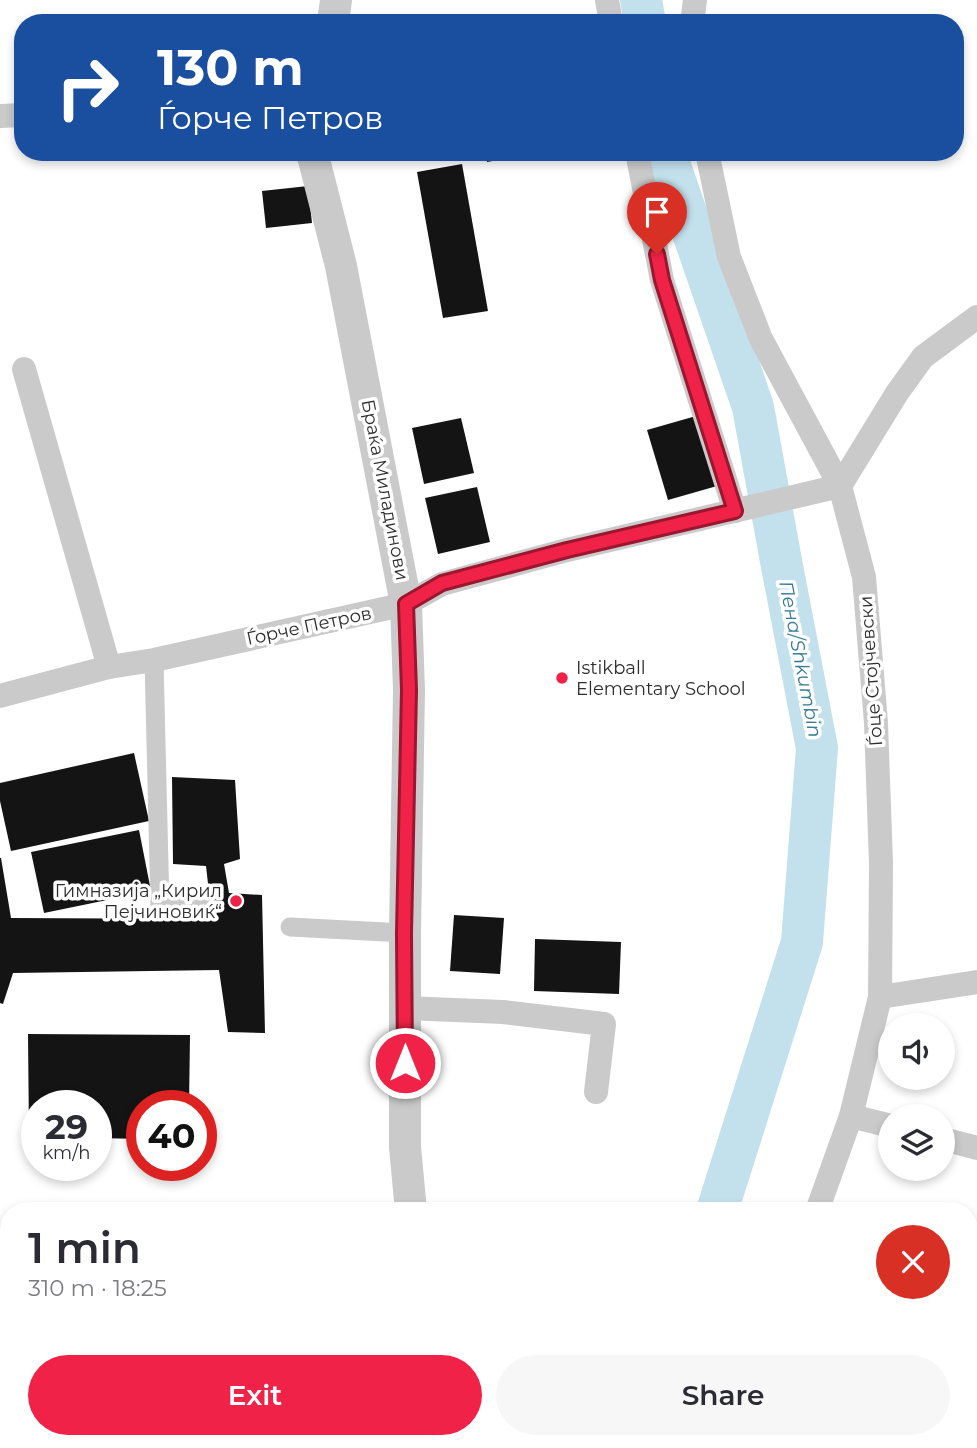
<!DOCTYPE html>
<html lang="en">
<head>
<meta charset="utf-8">
<style>
  :root { --surface:#fff; --page:#f7f7f7; --text:#2b2b33; --muted:#7c7c81; --accent:#f02248 }
  body { margin:0; font-family:Montserrat,sans-serif; background:var(--page); color:var(--text); height:100vh; display:flex; flex-direction:column; font-size:26px; white-space:nowrap }
  * { box-sizing:border-box; margin:0 }
  p { font-size:23px; color:var(--muted) }
  .icon { flex:none; width:38px; height:38px; fill:none; stroke:currentColor; stroke-width:2; stroke-linecap:round; stroke-linejoin:round }
  .map { position:relative; flex:1; overflow:hidden }
  .drawer { position:absolute; left:0px; top:1202px; width:978px; height:247px; display:flex; flex-direction:column; background:var(--surface); border-radius:28px 28px 0 0; box-shadow:0 4px 10px #0003 }
  .drawer>* { flex:none }
  .guide { position:absolute; left:14px; top:14px; width:950px; height:147px; border-radius:28px; box-shadow:0 4px 10px #0003; background:#1a4fa0; color:#fff; overflow:hidden }
  .fabs { position:absolute; left:878px; top:1013px; display:grid; gap:14px }
  .fabs a { display:grid; place-items:center; width:77px; height:77px; border-radius:50%; background:var(--surface); box-shadow:0 4px 10px #0003; font-size:35px }
  .speed { position:absolute; left:21px; top:1090px; display:flex; gap:14px; font-size:35px; font-weight:700; text-align:center }
  .speed>* { display:grid; place-content:center; width:91px; height:91px; border-radius:50%; background:var(--surface); box-shadow:0 4px 10px #0003; line-height:1 }
  .speed small { font-size:18px; font-weight:400 }
  .speed .limit { border:10px solid #d22; background:#fff; color:#111 }
  .pin { position:absolute; display:grid; place-items:center; width:60px; height:60px; color:#fff; margin:-72px -30px; border-radius:50% 50% 50% 0; rotate:-45deg; box-shadow:0 0 7px #0007 }
  .pin .icon { rotate:45deg }
  .me { position:absolute; width:77px; margin:-38px; rotate:0deg; stroke-linejoin:round; filter:drop-shadow(0 0 5px #0008) }
  .turn { display:flex; align-items:center; gap:24px; height:147px; padding:0 28px; font-size:32px }
  .turn .icon { width:91px; height:91px; stroke-width:2.5 }
  .turn b { display:block; font-size:49px; line-height:60px }
  .round { display:grid; place-items:center; flex:none; width:74px; height:74px; border-radius:37px; background:var(--page) }
  .head { display:flex; align-items:center; justify-content:space-between; height:119px; padding:0 28px }
  h1 { font-size:42px; font-weight:600; line-height:52px }
  .button { display:flex; gap:14px; margin-top:auto; padding:14px 28px }
  .button a { flex:1; height:80px; border-radius:42px; background:var(--accent); color:#fff; font-size:28px; font-weight:600; line-height:80px; text-align:center }
  .button a+a { background:var(--page); color:var(--text) }
  .map>svg:first-child { display:block }
  .lines { fill:none; stroke-linecap:round; stroke-linejoin:round }
  .river { stroke:#c3e1ed; stroke-width:42 }
  .building { fill:#141414 }
  .path { stroke:#cacaca; stroke-width:4.5; stroke-dasharray:3.5 3.5; stroke-linecap:butt }
  .pedestrian { stroke:#cacaca; stroke-width:19 }
  .minor { stroke:#cacaca; stroke-width:24 }
  .tertiary { stroke:#cacaca; stroke-width:32 }
  .secondary { stroke:#b7b7b7; stroke-width:35 }
  .route-casing { stroke:#9c162f; stroke-width:18 }
  .route { stroke:#f02248; stroke-width:12 }
  .poi-dot { fill:#f02248; stroke:#fff; stroke-width:2.5 }
  .labels { text-anchor:middle; stroke-width:7; stroke-linejoin:round; paint-order:stroke }
  .street-label { font-size:18px; fill:#2d2d2d; stroke:#fff }
  .poi-label { font-size:18px; fill:#2d2d2d; stroke:#fff; text-anchor:start }
  .water-label { font-size:19px; font-style:italic; fill:#367a93; stroke:#fff }
</style>
</head>
<body>
<div class="map">
<svg width="977" height="1448" viewBox="0 0 977 1448">
  <rect width="100%" height="100%" fill="#fff"/>
  <g class="lines">
    <!-- river -->
    <g class="river">
      <polyline points="641,0 645,23"/>
      <polyline points="668,152 671,169 753,407 781,561 817,748 802,942 717,1211"/>
      <polyline points="698,1448 698,1440"/>
    </g>
  </g>
  <!-- building -->
  <g class="building">
    <polygon points="485,152 530,152 530,154 487,162"/>
    <polygon points="462,164 488,311 443,318 417,172"/>
    <polygon points="308,186 312,223 266,228 262,191"/>
    <polygon points="696,416 717,486 668,500 647,430"/>
    <polygon points="461,418 474,473 424,484 412,428"/>
    <polygon points="477,487 490,542 438,554 425,498"/>
    <polygon points="134,753 149,821 11,851 0,801 0,783"/>
    <polygon points="172,777 235,780 240,859 224,864 229,893 262,895 265,1033 228,1032 219,970 13,973 3,1004 0,1003 0,858 1,858 11,918 212,919 206,866 173,864"/>
    <polygon points="139,830 151,891 44,913 31,852"/>
    <polygon points="454,915 504,918 500,974 450,971"/>
    <polygon points="535,939 621,942 619,994 534,991"/>
    <polygon points="28,1034 190,1035 189,1106 142,1106 142,1139 96,1138 96,1106 37,1106 37,1136 29,1136"/>
    <polygon points="345,1440 394,1440 392,1448 343,1448"/>
    <polygon points="710,1440 748,1440 748,1448 709,1448"/>
  </g>
  <g class="lines">
    <!-- path -->
    <g class="path">
      <polyline points="510,1440 510,1448"/>
      <polyline points="591,1440 599,1448"/>
      <polyline points="470,1448 471,1440"/>
    </g>
    <!-- pedestrian -->
    <g class="pedestrian">
      <polyline points="154,660 160,906 210,907"/>
      <polyline points="290,927 405,933"/>
    </g>
    <!-- minor -->
    <g class="minor">
      <polyline points="607,0 611,23"/>
      <polyline points="692,23 695,0"/>
      <polyline points="0,116 23,115"/>
      <polyline points="637,152 662,280 735,511"/>
      <polyline points="707,152 729,257 761,339 840,486 864,577 876,723 881,863 880,997 851,1116 817,1211"/>
      <polyline points="24,369 109,667"/>
      <polyline points="840,486 897,393 923,357 977,317"/>
      <polyline points="0,696 109,667 154,660 406,604 442,584 567,550 840,486"/>
      <polyline points="880,997 977,982"/>
      <polyline points="405,1008 503,1012 604,1024 596,1092"/>
      <polyline points="851,1116 891,1126"/>
      <polyline points="943,1139 977,1148"/>
      <polyline points="0,1336 9,1335"/>
      <polyline points="795,1440 797,1448"/>
    </g>
    <!-- tertiary -->
    <g class="tertiary">
      <polyline points="333,23 336,0"/>
      <polyline points="312,152 341,266 406,604 409,690 405,933 405,1147 411,1211"/>
      <polyline points="404,1448 406,1440"/>
    </g>
    <!-- secondary -->
    <polyline class="secondary" points="936,1448 959,1440"/>
  </g>
  <g class="lines">
    <defs>
      <polyline id="route" points="405,1063 404,933 409,690 406,604 442,583 567,550 735,511 662,280 657,254"/>
    </defs>
    <!-- route casing -->
    <use href="#route" class="route-casing"/>
    <!-- route -->
    <use href="#route" class="route"/>
  </g>
  <!-- markers -->
  <g class="poi-dot">
    <circle cx="562" cy="678" r="7"/>
    <circle cx="236" cy="901" r="7"/>
  </g>
  <g class="labels">
    <!-- street labels -->
    <g class="street-label">
      <text transform="translate(385 490) rotate(79)" y="6">Браќа Миладинови</text>
      <text transform="translate(309 626) rotate(-12)" y="6">Ѓорче Петров</text>
      <text transform="translate(871 671) rotate(-94)" y="6">Ѓоце Стојчевски</text>
    </g>
    <!-- poi labels -->
    <g class="poi-label">
      <text x="576" y="674">Istikball<tspan x="576" dy="21">Elementary School</tspan></text>
      <text x="222" y="897" text-anchor="end">Гимназија „Кирил<tspan x="222" dy="21">Пејчиновиќ“</tspan></text>
    </g>
    <!-- water labels -->
    <g class="water-label">
      <text transform="translate(801 659) rotate(79)" y="7">Пена/Shkumbin</text>
    </g>
  </g>
</svg>
<div class="fabs">
<a><svg class="icon" aria-label="sound" viewBox="0 0 24 24"><path d="M4 9h4l5-4v14l-5-4H4zM17 9q2 3 0 6"/></svg></a>
<a><svg class="icon" aria-label="layers" viewBox="0 0 24 24"><path d="M12 4l9 5-9 5-9-5zM3 14l9 5 9-5"/></svg></a>
</div>
<div class="speed"><div>29<small>km/h</small></div><div class="limit">40</div></div>
<div class="pin" style="left:657px;top:254px;background:#d93025"><svg class="icon" aria-label="arrive" viewBox="0 0 24 24"><path d="M6 21V4h12l-3 4 3 4H6"/></svg></div>
<svg class="me" style="left:405px;top:1063px" viewBox="-20 -20 40 40"><circle r="17" fill="#f02248" stroke="#fff" stroke-width="3"/><path d="M0-11L8 9 0 5-8 9z" fill="#fff"/></svg>
<div class="guide">
<div class="turn"><svg class="icon" aria-label="right" viewBox="0 0 24 24"><path d="M7 20v-9h11M14 6l5 5-5 5"/></svg><div><b>130 m</b>Ѓорче Петров</div></div>
</div>
<section class="drawer">
<div class="head"><div><h1>1 min</h1><p>310 m · 18:25</p></div><a class="round" style="background:#d93025;color:#fff"><svg class="icon" aria-label="close" viewBox="0 0 24 24"><path d="M6 6l12 12M18 6L6 18"/></svg></a></div>
<div class="button"><a>Exit</a><a>Share</a></div>
</section>
</div>
</body>
</html>
